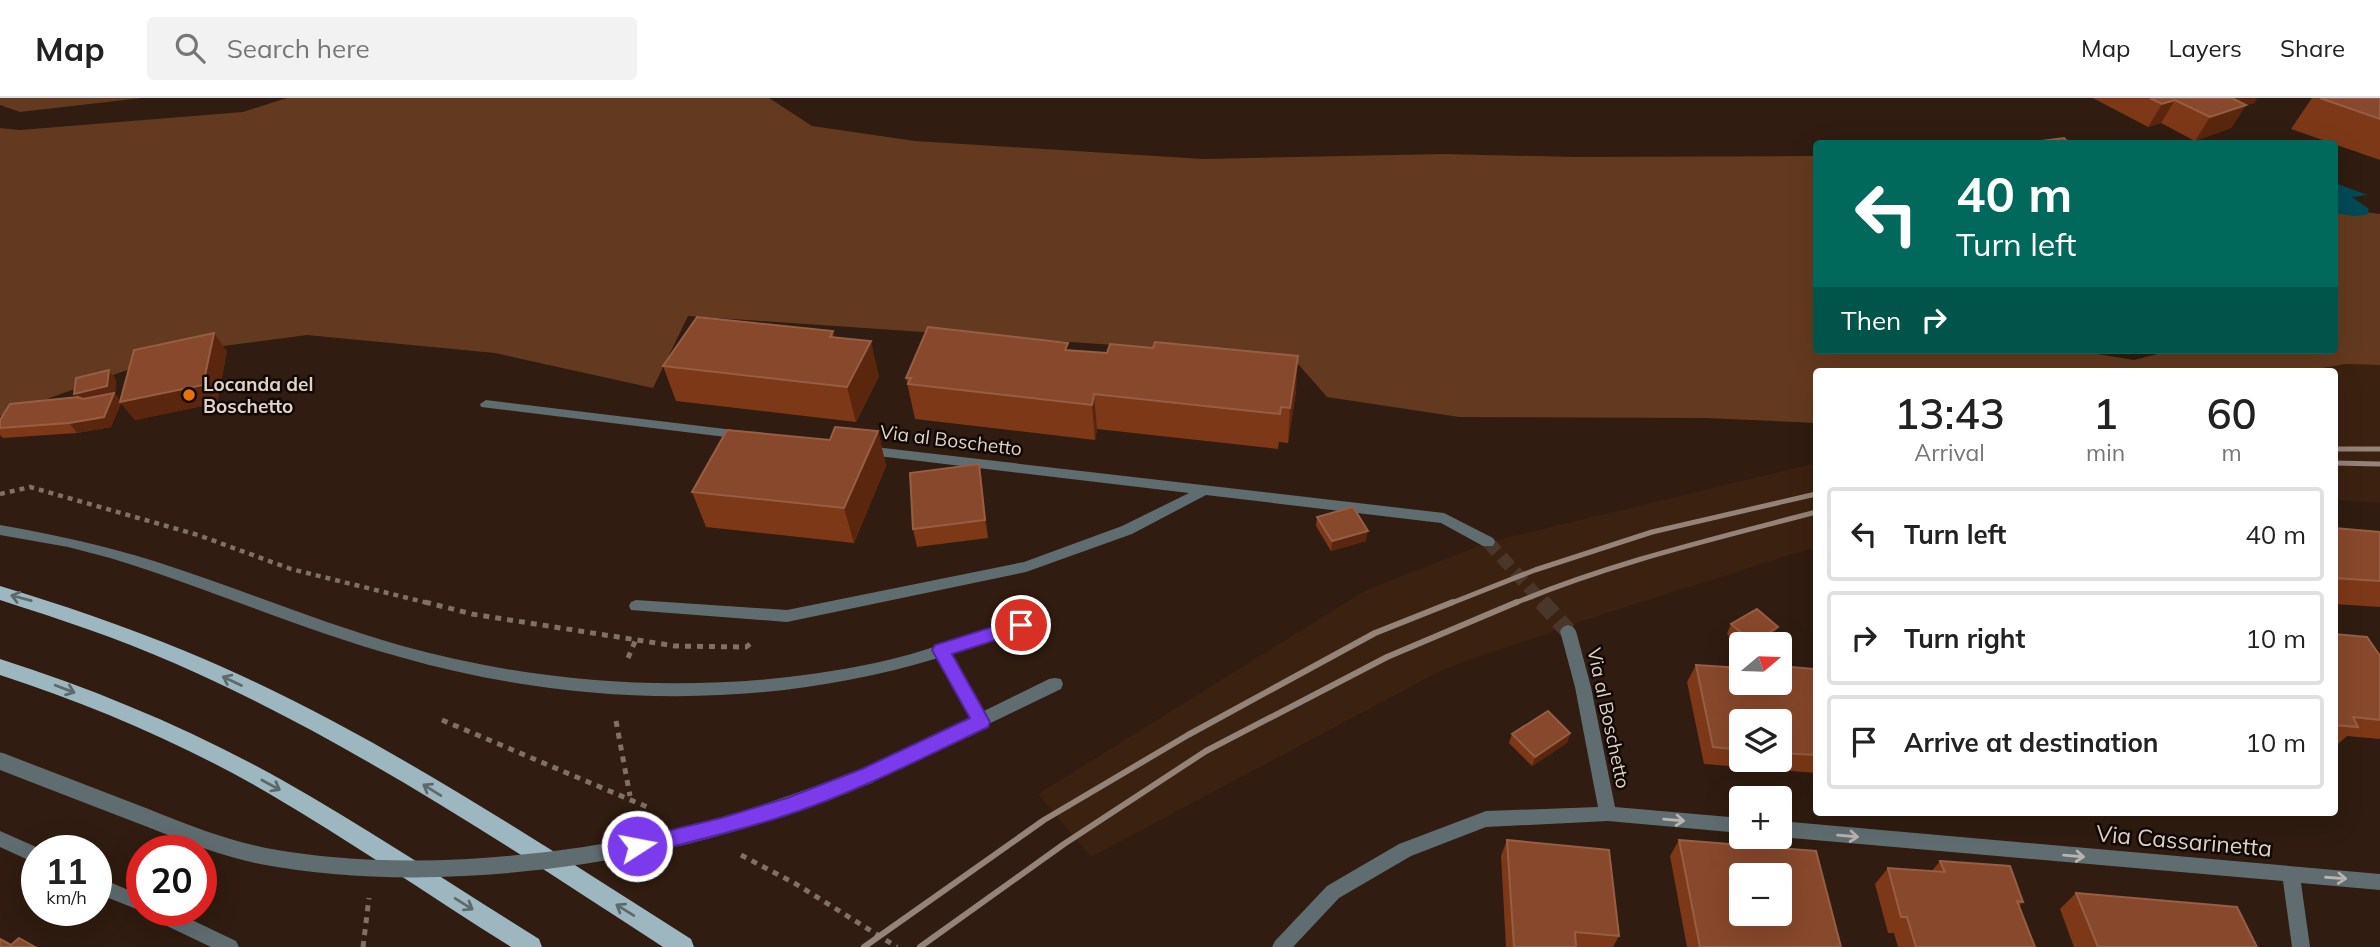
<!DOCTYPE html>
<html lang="en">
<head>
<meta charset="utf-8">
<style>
  :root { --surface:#fff; --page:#f2f2f2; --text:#222; --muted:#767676; --line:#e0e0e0 }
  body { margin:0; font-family:Mulish,sans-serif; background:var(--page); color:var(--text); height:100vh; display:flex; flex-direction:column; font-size:26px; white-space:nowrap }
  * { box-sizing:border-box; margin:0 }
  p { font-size:23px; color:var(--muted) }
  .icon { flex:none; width:38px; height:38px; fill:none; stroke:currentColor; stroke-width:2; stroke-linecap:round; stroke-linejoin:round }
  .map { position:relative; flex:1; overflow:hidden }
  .side { position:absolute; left:1813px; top:270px; width:525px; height:448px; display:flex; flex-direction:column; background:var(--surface); border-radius:7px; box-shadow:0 7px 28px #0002 }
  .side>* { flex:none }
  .top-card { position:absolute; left:1813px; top:42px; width:525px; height:214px; border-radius:7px; box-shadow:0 7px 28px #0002; background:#00695c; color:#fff; overflow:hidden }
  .needle { width:46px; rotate:71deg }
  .tools { position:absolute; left:1729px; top:534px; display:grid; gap:14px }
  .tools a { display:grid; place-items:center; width:63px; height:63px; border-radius:7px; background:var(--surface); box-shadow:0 7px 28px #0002; font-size:35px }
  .speed { position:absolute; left:21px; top:737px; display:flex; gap:14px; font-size:35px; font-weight:700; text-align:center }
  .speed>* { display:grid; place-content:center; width:91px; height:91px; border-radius:50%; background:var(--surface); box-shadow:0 7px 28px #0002; line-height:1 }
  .speed small { font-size:18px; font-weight:400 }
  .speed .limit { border:10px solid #d22; background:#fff; color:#111 }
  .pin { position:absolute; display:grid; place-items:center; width:60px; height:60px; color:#fff; margin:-30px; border:4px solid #fff; border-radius:50%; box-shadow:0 2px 7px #0007 }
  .me { position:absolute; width:77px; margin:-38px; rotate:79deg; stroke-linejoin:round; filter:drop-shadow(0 0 5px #0008) }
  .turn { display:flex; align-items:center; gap:24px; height:147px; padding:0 28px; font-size:32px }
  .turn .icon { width:91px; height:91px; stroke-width:2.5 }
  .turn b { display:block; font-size:49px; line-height:60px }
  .then { display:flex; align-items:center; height:66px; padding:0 28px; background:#0003; gap:14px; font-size:26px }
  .eta { display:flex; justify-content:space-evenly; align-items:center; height:119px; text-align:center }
  .eta b { font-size:42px; font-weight:600; line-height:49px }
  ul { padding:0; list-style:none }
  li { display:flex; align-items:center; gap:21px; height:94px; margin:0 14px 10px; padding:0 14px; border:4px solid var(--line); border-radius:7px }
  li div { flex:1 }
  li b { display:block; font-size:26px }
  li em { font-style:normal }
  header { display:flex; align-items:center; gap:42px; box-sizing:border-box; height:98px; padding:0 35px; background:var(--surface); border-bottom:2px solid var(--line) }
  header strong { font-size:33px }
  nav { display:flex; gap:38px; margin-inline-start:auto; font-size:24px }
  .search { width:490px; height:63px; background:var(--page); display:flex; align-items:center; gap:18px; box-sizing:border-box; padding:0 24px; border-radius:7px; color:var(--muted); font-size:26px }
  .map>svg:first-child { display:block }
  .built { fill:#3b2110 }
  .green { fill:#633a1f }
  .water { fill:#004a58 }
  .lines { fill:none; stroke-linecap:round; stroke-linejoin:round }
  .minor-tunnel-far1 { stroke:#4a372c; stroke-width:13; stroke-dasharray:13 7; stroke-linecap:butt }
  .minor-tunnel { stroke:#4a372c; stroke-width:17; stroke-dasharray:17 8; stroke-linecap:butt }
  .path-far1 { stroke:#817065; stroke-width:4.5; stroke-dasharray:5 5; stroke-linecap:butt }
  .path { stroke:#817065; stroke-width:5; stroke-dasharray:6 6; stroke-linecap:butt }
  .service { fill:#5f6c70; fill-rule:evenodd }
  .minor { fill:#5f6c70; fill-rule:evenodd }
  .primary { fill:#9cb7c0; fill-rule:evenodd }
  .rail-far1 { stroke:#938378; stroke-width:5 }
  .rail { stroke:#938378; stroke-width:6 }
  .service-bridge { stroke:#5f6c70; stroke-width:17 }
  .wall { fill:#7d3818; fill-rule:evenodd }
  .shaded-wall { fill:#5a260d }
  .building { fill:#88482b; stroke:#965e44; stroke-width:2; fill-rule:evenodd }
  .oneway { stroke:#5e696c }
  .oneway2 { stroke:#b9b3ae }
  .route { fill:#7c3aed; stroke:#51269a; stroke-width:2 }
  .food-dot { fill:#e8710a; stroke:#120905; stroke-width:2.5 }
  .labels { text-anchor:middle; stroke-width:5; stroke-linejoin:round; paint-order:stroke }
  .poi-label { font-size:19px; font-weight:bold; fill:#dfd2c9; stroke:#120905; text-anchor:start }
  .street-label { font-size:19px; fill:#dfd2c9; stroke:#120905 }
  .near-street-label { font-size:23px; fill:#dfd2c9; stroke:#120905 }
</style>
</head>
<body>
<header>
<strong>Map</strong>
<div class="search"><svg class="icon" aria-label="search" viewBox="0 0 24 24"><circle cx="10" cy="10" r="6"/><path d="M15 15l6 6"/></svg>Search here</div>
<nav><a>Map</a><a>Layers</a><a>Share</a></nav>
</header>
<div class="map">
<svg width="2380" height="849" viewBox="0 0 2380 849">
  <rect width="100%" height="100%" fill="#301c10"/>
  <!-- built -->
  <g class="built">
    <polygon points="2346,266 2380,267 2380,405 2335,402 2334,273 2306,273"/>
    <polygon points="1816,365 1816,449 1607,515 1444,571 1091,759 1038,696 1366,492 1489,444"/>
  </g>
  <!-- green -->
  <g class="green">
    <polygon points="0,0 142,0 20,14 0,7"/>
    <polygon points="287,0 769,0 812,28 915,43 1203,61 1444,56 1574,59 1816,58 1816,252 2072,252 2134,262 2173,252 2334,252 2335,110 2380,116 2380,267 2346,266 2306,273 1816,273 1816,325 1706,320 1459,319 1327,299 1292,259 688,218 653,290 495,255 307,237 177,254 0,318 0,30 20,32 243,14"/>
  </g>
  <!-- water -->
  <polygon class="water" points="2335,85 2368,97 2352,99 2369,111 2367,117 2353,118 2335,115"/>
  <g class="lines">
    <!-- minor-tunnel-far1 -->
    <polyline class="minor-tunnel-far1" points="1488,444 1544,506"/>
    <!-- minor-tunnel -->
    <polyline class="minor-tunnel" points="1542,504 1568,533"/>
    <!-- path-far1 -->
    <polyline class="path-far1" points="0,396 30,389 198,437 291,471 432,506"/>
    <!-- path -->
    <g class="path">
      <polyline points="425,504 472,516 675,548 746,549 750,546"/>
      <polyline points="628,560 636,541"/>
      <polyline points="442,622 652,711"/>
      <polyline points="616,623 630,698"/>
      <polyline points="741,757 796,786 897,849"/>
      <polyline points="363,849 369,800"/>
    </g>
    <!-- service -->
    <path class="service" d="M 0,427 C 52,436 103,447 154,463 C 236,489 316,523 399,547 C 552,590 719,598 875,565 C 925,554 972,536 1021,521 L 1026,523 L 1029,527 L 1026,531 L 951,556 L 984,613 L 1049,581 L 1055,580 L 1061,581 L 1063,586 L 1061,591 L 869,684 L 863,682 L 861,677 L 863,672 L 971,620 L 938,560 C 764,613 575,609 400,559 C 302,532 208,490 110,460 L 68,449 L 0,437 Z"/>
    <!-- minor -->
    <g class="minor">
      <polygon points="486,302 742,333 749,337 742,341 481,309 480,306"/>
      <polygon points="866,348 1444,415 1493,440 1495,444 1493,448 1483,448 1441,425 1206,397 1132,436 1026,474 787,524 631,512 629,508 631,504 636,502 787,512 1024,464 1122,428 1189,395 861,356 859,353"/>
      <polygon points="1568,527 1573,529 1576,533 1591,589 1615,709 1741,720 1741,735 1608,723 1486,729 1411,758 1339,800 1293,849 1272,849 1275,843 1327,788 1399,746 1486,713 1598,709 1575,589 1560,533 1563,529"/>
      <polygon points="1780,723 2380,776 2380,792 2301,785 2310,849 2292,849 2283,783 1780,739"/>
      <polygon points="0,733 43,752 37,752 37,766 0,749"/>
      <polygon points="96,778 142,798 142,812 171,812 236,843 239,849 211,849 146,818 144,814 96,795"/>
    </g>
    <!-- primary -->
    <g class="primary">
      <path d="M 0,488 C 63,507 124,528 185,553 C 364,627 528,738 691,841 L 694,849 L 663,849 C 505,746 347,641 174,565 C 117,540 59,521 0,502 Z"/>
      <path d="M 0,561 C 97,592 193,632 282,682 C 370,732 454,788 539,841 L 542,849 L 511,849 C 430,798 350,743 268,695 C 184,646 92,607 0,577 Z"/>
    </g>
    <!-- rail-far1 -->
    <g class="rail-far1">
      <polyline points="2334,351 2380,351"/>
      <polyline points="2334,365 2380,366"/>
      <polyline points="1449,506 1535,472 1652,434 1816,396"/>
      <path d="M 1513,506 C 1610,465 1714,441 1816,414"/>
    </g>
    <!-- rail -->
    <g class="rail">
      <polyline points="864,849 1044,722 1188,637 1375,535 1453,504"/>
      <polyline points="920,849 1064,746 1206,653 1387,559 1517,504"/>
    </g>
    <!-- service-bridge -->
    <path class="service-bridge" d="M 0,663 C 49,682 99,701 148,720 C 186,735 223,750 263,758 C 390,782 537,770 663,743 C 733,728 802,703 869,677"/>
  </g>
  <!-- wall -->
  <g class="wall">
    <polygon points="2093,0 2257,0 2254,5 2246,7 2231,30 2195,43 2161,25 2148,29"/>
    <polygon points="2312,0 2380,0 2380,62 2291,31"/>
    <polygon points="833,233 834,240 879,278 856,324 676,303 663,268"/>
    <polygon points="1068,252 1296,293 1288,345 1279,344 1278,351 1097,331 1095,342 915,321 906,280"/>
    <polygon points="227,253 217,305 135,322 121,305 111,329 77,335 3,340 0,337 0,322 76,299 109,272 116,282 115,296 120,303"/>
    <polygon points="878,333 886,368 854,445 706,429 692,394 830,342"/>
    <polygon points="979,366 988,440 917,449 913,431"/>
    <polygon points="1317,419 1366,443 1331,453 1316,428"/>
    <polygon points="2334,430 2380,434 2380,509 2334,506"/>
    <polygon points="1731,526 1773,538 1761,546 1741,546 1741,549 1727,536"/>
    <polygon points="2334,536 2380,558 2380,641 2347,638 2338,646 2334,646"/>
    <path d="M 1696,567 L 1816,578 L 1816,675 L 1704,666 L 1687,584 ZM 1741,623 L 1780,623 L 1780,662 L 1741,662 Z"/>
    <polygon points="1570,635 1567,645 1532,668 1509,645 1512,636"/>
    <polygon points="1507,742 1619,838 1613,849 1506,849 1501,758"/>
    <polygon points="1679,742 1841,849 1687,849 1670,758"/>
    <polygon points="1940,763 2023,804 2019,808 2035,849 1898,849 1894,835 1888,835 1875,786 1888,770 1931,774"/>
    <polygon points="2076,795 2257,849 2074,849 2060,811"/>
  </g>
  <!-- shaded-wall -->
  <g class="shaded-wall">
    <polygon points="2222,0 2257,0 2254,5 2246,7 2231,30 2195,43"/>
    <polygon points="2175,2 2161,25 2148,29 2162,6"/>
    <polygon points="214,235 227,253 217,305 135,322 121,305 111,329 77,335 69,325 82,306 74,296 109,272 116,282 115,296 121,304"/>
    <polygon points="871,243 879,278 856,324 847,289"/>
    <polygon points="1298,258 1296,293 1288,345 1290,310"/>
    <polygon points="1094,296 1097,331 1095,342 1092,307"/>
    <polygon points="878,333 886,368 854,445 844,410"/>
    <polygon points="979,366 982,384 988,440 985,422"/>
    <polygon points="1368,433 1366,443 1331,453 1332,443"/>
    <polygon points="1778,529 1773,538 1761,546 1752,546"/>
    <polygon points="1570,635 1567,645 1532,668 1535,659"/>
  </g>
  <!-- building -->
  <g class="building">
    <polygon points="2150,0 2232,0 2246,7 2210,19 2175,2 2162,6"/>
    <polygon points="2320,0 2380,0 2380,21"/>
    <polygon points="2064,40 2070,46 2019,46"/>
    <polygon points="697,219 833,233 830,239 871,243 847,289 663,268"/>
    <polygon points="928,229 1068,245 1065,252 1107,255 1110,246 1153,250 1155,244 1298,258 1290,310 1281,309 1280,316 1094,296 1092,307 908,286 911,280 906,280"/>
    <polygon points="214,235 203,287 120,304 134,252"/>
    <polygon points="109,272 107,288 74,296 76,280"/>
    <polygon points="114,295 104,319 69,325 0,330 0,322 10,306 78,299 83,301"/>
    <polygon points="835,329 878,333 844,410 692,394 727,332 830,342"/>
    <polygon points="979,366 985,422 913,431 910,375"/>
    <polygon points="1353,409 1368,433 1332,443 1317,419"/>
    <polygon points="2334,430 2380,434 2380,483 2334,480"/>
    <polygon points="1757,511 1778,529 1753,545 1731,526"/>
    <polygon points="2334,536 2367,539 2380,558 2380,622 2353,619 2358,629 2334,627"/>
    <polygon points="1696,567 1741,570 1741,584 1780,584 1780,568 1814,571 1816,578 1816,657 1780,655 1780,623 1741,623 1741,652 1713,649"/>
    <polygon points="1548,613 1570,635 1535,659 1512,636"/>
    <polygon points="1507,742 1609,752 1619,838 1575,834 1576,849 1514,849"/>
    <path d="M 1679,742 L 1816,753 L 1841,849 L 1700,849 ZM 1741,777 L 1780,777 L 1780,816 L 1741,816 Z"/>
    <polygon points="1940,763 2010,768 2023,804 2017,803 2035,849 1916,849 1907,819 1901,819 1888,770 1945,774"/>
    <polygon points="2076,795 2237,809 2257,849 2098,849"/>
    <polygon points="19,840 35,849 0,849 0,841 11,847"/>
  </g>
  <!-- one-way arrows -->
  <defs><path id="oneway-shaft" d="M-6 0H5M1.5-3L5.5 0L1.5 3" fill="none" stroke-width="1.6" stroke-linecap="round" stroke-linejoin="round" transform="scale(1.75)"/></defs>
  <g class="oneway">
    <use href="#oneway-shaft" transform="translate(21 500) rotate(-165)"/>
    <use href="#oneway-shaft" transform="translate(232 583) rotate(-154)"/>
    <use href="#oneway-shaft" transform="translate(65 591) rotate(21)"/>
    <use href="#oneway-shaft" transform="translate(271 687) rotate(29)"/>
    <use href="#oneway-shaft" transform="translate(432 692) rotate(-148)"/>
    <use href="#oneway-shaft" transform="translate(464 806) rotate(32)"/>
    <use href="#oneway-shaft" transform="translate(625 812) rotate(-148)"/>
  </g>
  <g class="oneway2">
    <use href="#oneway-shaft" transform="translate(1674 722) rotate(5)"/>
    <use href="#oneway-shaft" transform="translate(1848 738) rotate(5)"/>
    <use href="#oneway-shaft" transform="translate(2074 758) rotate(5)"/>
    <use href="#oneway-shaft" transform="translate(2336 780) rotate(4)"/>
  </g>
  <!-- route -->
  <path class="route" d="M 1021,520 L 1027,522 L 1030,527 L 1027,532 L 952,556 L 990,624 L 988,629 C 922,660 857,694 787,717 C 738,733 688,745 637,757 L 630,754 L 628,748 L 630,742 L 721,720 L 787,700 L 862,671 L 970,620 L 932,552 L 935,547 Z"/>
  <!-- markers -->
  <circle class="food-dot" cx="189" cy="297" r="7"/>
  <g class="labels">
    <!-- poi labels -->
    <g class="poi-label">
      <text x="203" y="293">Locanda del<tspan x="203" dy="22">Boschetto</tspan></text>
    </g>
    <!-- street labels -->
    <g class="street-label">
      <text transform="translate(951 342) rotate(7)" y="7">Via al Boschetto</text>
      <text transform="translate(1609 620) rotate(78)" y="7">Via al Boschetto</text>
    </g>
    <!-- near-street labels -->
    <g class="near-street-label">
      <text transform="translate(2184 743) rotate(5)" y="8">Via Cassarinetta</text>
    </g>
  </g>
</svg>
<div class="tools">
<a><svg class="needle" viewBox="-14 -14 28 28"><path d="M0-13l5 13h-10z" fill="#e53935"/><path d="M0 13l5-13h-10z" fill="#767676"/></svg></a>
<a><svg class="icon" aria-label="layers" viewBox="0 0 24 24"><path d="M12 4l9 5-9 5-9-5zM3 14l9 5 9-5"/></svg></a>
<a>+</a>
<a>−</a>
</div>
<div class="speed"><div>11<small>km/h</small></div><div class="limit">20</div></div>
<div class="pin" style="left:1021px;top:527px;background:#d93025"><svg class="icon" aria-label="arrive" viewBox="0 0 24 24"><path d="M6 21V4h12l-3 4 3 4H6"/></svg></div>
<svg class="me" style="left:637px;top:748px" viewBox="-20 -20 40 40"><circle r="17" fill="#7c3aed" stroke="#fff" stroke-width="3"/><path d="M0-11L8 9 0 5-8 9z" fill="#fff"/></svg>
<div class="top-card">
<div class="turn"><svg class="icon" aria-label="left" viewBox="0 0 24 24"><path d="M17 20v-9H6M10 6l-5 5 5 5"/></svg><div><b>40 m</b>Turn left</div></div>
<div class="then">Then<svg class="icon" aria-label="right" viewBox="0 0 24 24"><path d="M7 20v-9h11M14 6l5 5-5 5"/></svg></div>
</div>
<section class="side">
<div class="eta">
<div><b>13:43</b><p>Arrival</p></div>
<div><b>1</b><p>min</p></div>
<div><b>60</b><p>m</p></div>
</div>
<ul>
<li><svg class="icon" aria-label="left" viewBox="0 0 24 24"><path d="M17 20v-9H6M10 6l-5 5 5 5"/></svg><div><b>Turn left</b></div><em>40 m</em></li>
<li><svg class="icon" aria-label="right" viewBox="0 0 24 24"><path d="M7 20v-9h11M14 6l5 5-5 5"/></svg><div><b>Turn right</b></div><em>10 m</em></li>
<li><svg class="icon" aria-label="arrive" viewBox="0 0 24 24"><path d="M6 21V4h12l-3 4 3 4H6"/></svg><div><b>Arrive at destination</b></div><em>10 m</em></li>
</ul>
</section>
</div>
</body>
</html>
